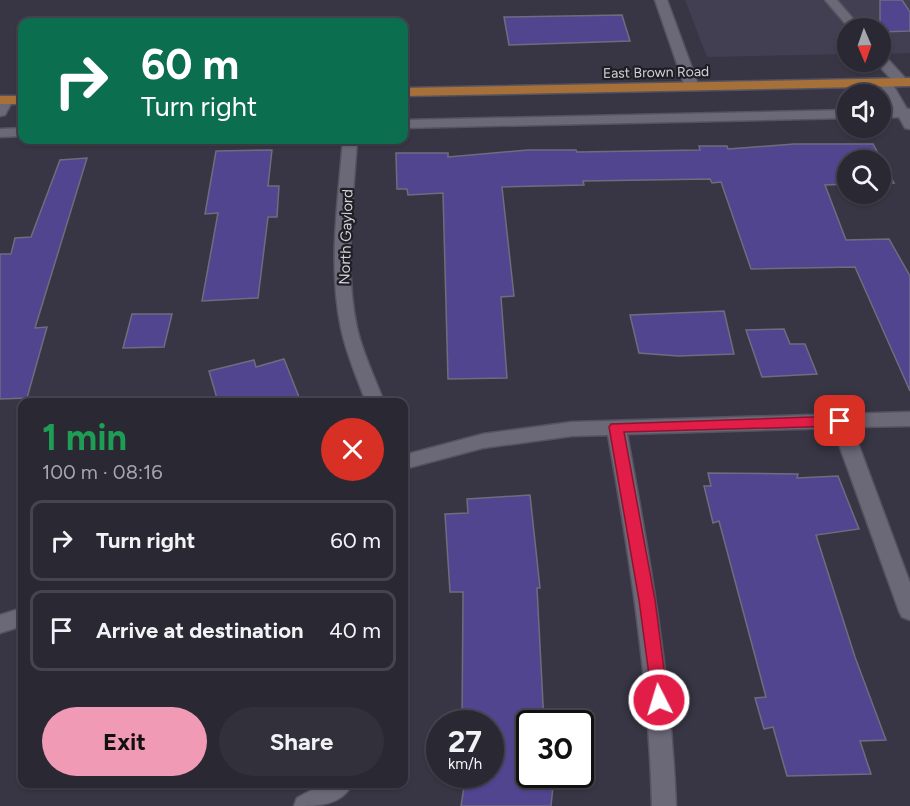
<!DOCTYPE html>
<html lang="en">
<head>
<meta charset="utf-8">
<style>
  :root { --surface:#2a2833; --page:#32303b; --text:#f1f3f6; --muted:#a5a6ac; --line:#46444e; --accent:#f09ab5 }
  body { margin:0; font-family:Figtree,sans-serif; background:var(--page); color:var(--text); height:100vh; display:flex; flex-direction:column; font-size:22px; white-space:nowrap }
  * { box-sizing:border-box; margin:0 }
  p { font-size:20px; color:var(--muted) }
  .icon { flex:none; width:33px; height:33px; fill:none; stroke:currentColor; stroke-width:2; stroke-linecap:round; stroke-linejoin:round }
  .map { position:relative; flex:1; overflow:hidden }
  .details { position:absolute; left:18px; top:398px; width:390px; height:390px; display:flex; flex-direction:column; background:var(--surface); border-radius:12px; box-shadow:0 2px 4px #0004,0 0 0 2px var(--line) }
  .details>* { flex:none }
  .top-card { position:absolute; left:18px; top:18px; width:390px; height:126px; border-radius:12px; box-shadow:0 2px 4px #0004,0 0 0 2px var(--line); background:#0b6e4f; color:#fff; overflow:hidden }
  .needle { width:39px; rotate:178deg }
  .fabs { position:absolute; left:837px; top:18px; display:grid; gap:12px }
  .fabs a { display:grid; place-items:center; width:54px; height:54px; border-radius:50%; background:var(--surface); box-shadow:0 2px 4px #0004,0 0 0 2px var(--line); font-size:30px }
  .speed { position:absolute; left:426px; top:710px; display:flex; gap:12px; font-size:30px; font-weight:700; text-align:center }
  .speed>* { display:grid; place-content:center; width:78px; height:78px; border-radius:50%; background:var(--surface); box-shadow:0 2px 4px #0004,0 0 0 2px var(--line); line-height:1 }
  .speed small { font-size:15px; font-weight:400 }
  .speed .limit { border:3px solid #111; border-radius:9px; background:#fff; color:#111 }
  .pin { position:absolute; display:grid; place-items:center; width:51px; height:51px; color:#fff; margin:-26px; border-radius:12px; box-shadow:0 3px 9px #0006 }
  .me { position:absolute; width:66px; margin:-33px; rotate:355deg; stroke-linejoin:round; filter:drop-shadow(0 0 4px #0008) }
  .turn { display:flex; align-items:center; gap:21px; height:126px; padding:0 24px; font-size:27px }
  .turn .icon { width:78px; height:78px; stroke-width:2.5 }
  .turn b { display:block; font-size:42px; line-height:51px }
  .round { display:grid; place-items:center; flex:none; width:63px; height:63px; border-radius:32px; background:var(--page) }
  .overview { display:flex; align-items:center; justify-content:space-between; height:102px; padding:0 24px }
  h1 { font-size:36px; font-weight:700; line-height:45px; color:#1e9e55 }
  .primary-button { display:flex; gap:12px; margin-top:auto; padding:12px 24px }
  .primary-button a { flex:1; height:69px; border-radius:36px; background:var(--accent); color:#111; font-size:24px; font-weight:700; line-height:69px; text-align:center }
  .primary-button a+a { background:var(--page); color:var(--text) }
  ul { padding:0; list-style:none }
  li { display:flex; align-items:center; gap:18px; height:81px; margin:0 12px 9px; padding:0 12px; border:3px solid var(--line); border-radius:12px }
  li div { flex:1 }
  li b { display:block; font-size:22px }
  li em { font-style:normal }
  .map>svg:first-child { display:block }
  .built { fill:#423f53 }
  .building { fill:#514590; stroke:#6e6d7d; stroke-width:1.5 }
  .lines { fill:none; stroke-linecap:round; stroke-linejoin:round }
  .minor-casing { stroke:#55535f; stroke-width:3 }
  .major-casing { stroke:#55535f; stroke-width:3 }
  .minor { fill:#6b6978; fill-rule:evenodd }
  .major { fill:#a87039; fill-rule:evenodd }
  .route { fill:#e11d48; stroke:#92132f; stroke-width:1.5 }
  .labels { text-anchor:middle; stroke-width:4.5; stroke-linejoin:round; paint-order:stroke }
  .far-street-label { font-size:14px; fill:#d3d2da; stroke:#1f1e24 }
  .street-label { font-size:15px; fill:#d3d2da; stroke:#1f1e24 }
</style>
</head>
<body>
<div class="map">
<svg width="910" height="806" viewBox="0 0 910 806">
  <rect width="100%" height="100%" fill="#383644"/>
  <!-- built -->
  <polygon class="built" points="685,0 910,0 910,53 881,54 880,28 848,28 847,54 707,57"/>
  <!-- building -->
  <g class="building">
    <polygon points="880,0 902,0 910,12 910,31 880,32"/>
    <polygon points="622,15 630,41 509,45 504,17"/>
    <polygon points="794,144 873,144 894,183 880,183 880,160 848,160 848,184 825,185 846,240 889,239 910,276 910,391 855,267 751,269 721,182 712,183 710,179 583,181 584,185 502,187 514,296 501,297 507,378 448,379 443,193 408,195 407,189 397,189 396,153 448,153 448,157 528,150 576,150 577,152 700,150 699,146 727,146 728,149"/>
    <polygon points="272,150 268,186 279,186 277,217 268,217 258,298 202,301 218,213 205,214 216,151"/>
    <polygon points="87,158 35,328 47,327 27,398 0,399 0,254 11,254 15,238 31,237 60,160"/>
    <polygon points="724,311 734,354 678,356 639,353 630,315"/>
    <polygon points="132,314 172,314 164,347 123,348"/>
    <polygon points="784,329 790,344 805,344 817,374 762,377 746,330"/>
    <polygon points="284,359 301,402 218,402 209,371 254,360 256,367"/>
    <polygon points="708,473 798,474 797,478 838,476 859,529 816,535 855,657 886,740 860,741 871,774 787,776 773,727 764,729 755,698 766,697 719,521 713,523 704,486 711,486"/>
    <polygon points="530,495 540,588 537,588 544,723 530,723 530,774 554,776 551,806 461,806 466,774 490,774 490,723 462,723 463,592 450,592 445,514 468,513 467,499"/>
  </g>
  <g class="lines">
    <defs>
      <g id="minor">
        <polygon points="655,0 667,0 699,87 697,90 687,90 685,87"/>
        <polygon points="825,0 837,0 861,28 849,28"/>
        <polygon points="880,54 884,55 906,79 907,82 906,85 896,85 876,62 880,62"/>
        <polygon points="885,79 890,80 907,109 910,109 910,129 905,128 899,117 880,118 880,110 894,109 879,83"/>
        <polygon points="6,96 13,100 5,115 0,116 0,99"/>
        <polygon points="848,110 848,118 404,128 404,120"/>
        <polygon points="22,128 22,136 0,137 0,129"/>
        <path d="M 343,140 L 357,140 C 353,202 344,267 357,328 C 363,354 375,378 384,402 L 366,402 C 357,378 346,353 341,328 C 328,266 338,202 343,140 Z"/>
        <path d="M 910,412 L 910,426 L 852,427 L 910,583 L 910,620 L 902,617 L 899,611 L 833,428 L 627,434 C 650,558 671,680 676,806 L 652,806 C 649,681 630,558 608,435 L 572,436 L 483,448 L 404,469 L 404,455 L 483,434 L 572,422 Z"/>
        <polygon points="22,608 22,626 0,633 0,615"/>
        <path d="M 324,783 L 353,783 C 341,806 319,806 294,806 L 297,798 Z"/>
      </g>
      <g id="major">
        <polygon points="910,78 910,86 404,96 404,88"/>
        <rect x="0" y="96" width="22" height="8"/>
      </g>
    </defs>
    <!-- minor casing -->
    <use href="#minor" class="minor-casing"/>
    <!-- major casing -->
    <use href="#major" class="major-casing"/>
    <!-- minor -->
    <use href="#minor" class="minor"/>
    <!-- major -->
    <use href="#major" class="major"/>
  </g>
  <!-- route -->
  <polygon class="route" points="840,416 847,421 840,426 624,432 655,600 668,700 665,705 659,707 653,705 639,600 609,427 611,424"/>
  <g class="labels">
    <!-- far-street labels -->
    <g class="far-street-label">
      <text transform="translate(656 72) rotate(-1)" y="5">East Brown Road</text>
    </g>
    <!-- street labels -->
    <g class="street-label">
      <text transform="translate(346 237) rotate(-88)" y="5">North Gaylord</text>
    </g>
  </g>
</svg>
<div class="fabs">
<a><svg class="needle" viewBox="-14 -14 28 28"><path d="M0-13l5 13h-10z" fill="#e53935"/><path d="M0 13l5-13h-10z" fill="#a5a6ac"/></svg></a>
<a><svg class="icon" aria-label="sound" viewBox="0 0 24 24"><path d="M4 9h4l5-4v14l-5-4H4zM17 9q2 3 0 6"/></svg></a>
<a><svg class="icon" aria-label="search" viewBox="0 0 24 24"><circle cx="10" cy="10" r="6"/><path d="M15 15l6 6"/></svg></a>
</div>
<div class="speed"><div>27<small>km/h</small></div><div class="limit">30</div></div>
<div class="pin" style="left:840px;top:421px;background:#d93025"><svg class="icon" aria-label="arrive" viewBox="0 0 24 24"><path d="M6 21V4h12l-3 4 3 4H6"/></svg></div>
<svg class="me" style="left:659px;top:700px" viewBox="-20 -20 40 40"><circle r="17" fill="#e11d48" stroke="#fff" stroke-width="3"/><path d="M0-11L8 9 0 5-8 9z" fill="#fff"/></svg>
<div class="top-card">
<div class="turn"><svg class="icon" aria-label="right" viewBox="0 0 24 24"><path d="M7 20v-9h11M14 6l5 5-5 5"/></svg><div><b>60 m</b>Turn right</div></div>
</div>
<section class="details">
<div class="overview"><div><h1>1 min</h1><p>100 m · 08:16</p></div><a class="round" style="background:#d93025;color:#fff"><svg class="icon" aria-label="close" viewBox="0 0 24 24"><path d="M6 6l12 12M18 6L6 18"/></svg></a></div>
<ul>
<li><svg class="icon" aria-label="right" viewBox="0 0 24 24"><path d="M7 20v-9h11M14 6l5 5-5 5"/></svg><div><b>Turn right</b></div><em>60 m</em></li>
<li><svg class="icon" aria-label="arrive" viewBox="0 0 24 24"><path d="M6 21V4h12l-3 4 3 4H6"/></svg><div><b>Arrive at destination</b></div><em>40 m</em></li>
</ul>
<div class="primary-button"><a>Exit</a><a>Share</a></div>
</section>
</div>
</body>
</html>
